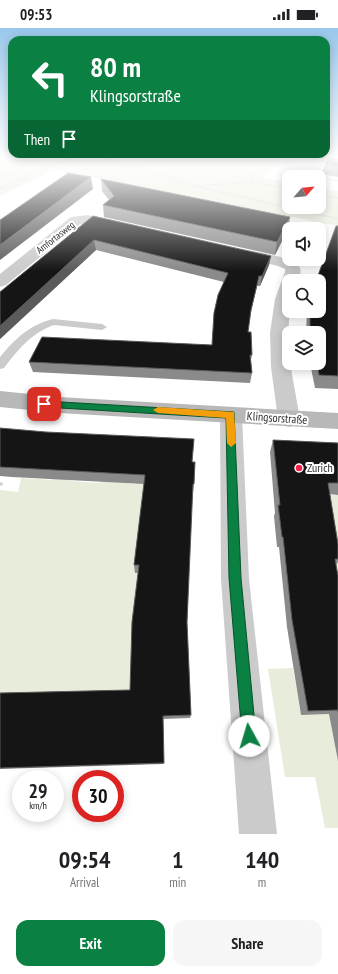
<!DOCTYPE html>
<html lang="en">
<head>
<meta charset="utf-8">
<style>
  :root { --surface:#fff; --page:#f6f6f6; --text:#202124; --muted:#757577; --accent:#0b8043 }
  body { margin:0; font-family:"PT Sans Narrow",sans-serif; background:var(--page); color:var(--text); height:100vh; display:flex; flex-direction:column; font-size:15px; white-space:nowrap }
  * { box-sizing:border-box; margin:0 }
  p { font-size:13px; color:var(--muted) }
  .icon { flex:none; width:22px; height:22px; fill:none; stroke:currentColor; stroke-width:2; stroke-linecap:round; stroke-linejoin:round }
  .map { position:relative; height:806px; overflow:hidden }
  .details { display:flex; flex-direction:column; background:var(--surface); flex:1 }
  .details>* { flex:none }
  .guide { position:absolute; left:8px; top:8px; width:322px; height:122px; border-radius:12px; box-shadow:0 2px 10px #0003; background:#0b8043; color:#fff; overflow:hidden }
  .needle { width:26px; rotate:63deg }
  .fabs { position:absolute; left:282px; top:142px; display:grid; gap:8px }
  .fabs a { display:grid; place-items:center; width:44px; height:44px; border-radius:8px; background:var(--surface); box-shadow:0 2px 10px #0003; font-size:20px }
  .speed { position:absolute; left:12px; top:742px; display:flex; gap:8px; font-size:20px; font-weight:700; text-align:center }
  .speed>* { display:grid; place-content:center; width:52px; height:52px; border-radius:50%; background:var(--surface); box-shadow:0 2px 10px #0003; line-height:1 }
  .speed small { font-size:10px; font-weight:400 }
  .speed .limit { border:6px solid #d22; background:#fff; color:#111 }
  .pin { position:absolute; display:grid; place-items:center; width:34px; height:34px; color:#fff; margin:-17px; border-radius:8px; box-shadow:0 2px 6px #0006 }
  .me { position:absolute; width:44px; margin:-22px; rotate:354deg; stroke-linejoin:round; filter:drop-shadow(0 0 3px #0008) }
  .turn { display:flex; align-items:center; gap:14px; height:84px; padding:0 16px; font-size:18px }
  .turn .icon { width:52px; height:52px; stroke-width:2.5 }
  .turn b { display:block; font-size:28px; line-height:34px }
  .then { display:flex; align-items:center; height:38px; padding:0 16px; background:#0003; gap:8px; font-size:15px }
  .eta { display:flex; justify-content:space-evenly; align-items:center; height:68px; text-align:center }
  .eta b { font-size:24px; font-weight:700; line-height:28px }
  .action { display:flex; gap:8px; margin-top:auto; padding:8px 16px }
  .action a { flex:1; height:46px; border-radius:12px; background:var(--accent); color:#fff; font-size:16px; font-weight:700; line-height:46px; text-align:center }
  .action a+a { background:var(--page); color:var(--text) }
  .status { display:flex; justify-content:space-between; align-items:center; height:28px; padding:0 20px; background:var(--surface); direction:ltr }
  .status svg { height:11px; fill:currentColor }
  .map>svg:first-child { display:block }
  .green { fill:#e7edda }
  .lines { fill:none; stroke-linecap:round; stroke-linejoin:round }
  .path-far1 { stroke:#cbcbcb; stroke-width:1.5; stroke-dasharray:1 1; stroke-linecap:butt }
  .path { stroke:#cbcbcb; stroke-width:3; stroke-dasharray:2.5 2.5; stroke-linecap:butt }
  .lane { fill:#cbcbcb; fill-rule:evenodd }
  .street { fill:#cbcbcb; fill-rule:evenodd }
  .secondary { fill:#b8b8b8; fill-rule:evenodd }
  .wall { fill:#8a8a8a }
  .shaded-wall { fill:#5b5b5b }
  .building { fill:#151515; stroke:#5b5b5b }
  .route { fill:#0b8043; stroke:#07532c }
  .slow { fill:#f59e0b }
  .poi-dot { fill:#f6204a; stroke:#fff; stroke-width:1.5 }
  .labels { text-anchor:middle; stroke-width:4; stroke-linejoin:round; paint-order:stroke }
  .far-street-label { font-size:10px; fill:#2e2e2e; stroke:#fff }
  .street-label { font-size:12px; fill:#2e2e2e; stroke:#fff }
  .poi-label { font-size:12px; fill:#2e2e2e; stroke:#fff; text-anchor:start }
</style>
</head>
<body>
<div class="status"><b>09:53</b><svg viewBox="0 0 49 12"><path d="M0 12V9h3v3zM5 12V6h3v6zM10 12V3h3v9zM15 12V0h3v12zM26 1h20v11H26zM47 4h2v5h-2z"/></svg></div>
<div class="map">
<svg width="338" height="806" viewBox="0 0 338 806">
  <rect width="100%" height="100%" fill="#fff"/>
  <!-- green -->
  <g class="green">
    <polygon points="0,130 282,130 263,150 289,154 289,179 319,179 319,160 338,163 338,198 54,142 0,168"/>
    <polygon points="21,450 52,452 53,450 71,451 71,453 100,455 101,452 134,456 136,456 136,452 149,453 135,544 140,545 132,666 0,669 0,462 18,464"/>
    <polygon points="318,462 338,464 338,600"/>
    <polygon points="293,640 301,687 329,686 338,733 338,800 325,800 315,749 285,749 268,641"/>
  </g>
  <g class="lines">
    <!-- path-far1 -->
    <g class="path-far1">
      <polyline points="104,130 195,158 338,191"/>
      <polyline points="318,149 314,148 325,130"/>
      <polyline points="319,149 338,153"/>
      <polyline points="252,154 253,145"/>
      <polyline points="198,158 252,154 289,160"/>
      <polyline points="0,161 70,130"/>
      <polyline points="319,166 338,170"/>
    </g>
    <!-- path -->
    <polyline class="path" points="0,456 4,456"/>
    <!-- lane -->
    <path class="lane" d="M 53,291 L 102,296 L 107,299 L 102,302 L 54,297 C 31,305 18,322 4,340 L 0,341 L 0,329 C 15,311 29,297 53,291 Z"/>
    <!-- street -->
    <g class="street">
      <polygon points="88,187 123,195 125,198 123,201 118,202 88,195 80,196 6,257 0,259 0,246 71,189"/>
      <path d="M 241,221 C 252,223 294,229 299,238 C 302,243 300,248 298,253 L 289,253 L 289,283 L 290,283 L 288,305 L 289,335 L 290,335 L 300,391 L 297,397 L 289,399 L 281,397 L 278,391 L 271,339 L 270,305 L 275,271 L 285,244 L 285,241 L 278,238 L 236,228 L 234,225 L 236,222 Z"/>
      <polygon points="231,379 239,381 242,387 249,551 277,806 239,806 221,551 220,387 223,381"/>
    </g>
    <!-- secondary -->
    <polygon class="secondary" points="0,363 59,369 338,385 338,401 59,385 0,379"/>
  </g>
  <!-- wall -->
  <g class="wall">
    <polygon points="328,130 338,130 338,149 322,146 325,136 327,133"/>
    <polygon points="101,151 290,189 288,201 275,227 104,189 103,177 109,172 102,163"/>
    <polygon points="93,188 271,228 269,237 260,258 257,258 250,286 248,304 252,327 251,332 252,345 250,355 33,344 29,334 212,317 214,285 224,254 96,222 0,311 0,264"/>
    <polygon points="338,198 338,361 315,360 310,335 319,335 319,305 306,305 307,283 319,283"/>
    <polygon points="0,400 192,434 194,456 193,464 192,464 187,594 191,687 190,690 163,691 164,736 0,741 0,665 130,662 138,545 135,545 134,537 144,456 12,449 0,448"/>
    <polygon points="273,412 338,415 338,467 330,466 338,516 338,534 336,537 338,548 338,733 329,686 301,687 287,599 279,519 277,519 274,488 275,485 270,424"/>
  </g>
  <!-- shaded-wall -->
  <g class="shaded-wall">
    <polygon points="91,149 93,161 0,232 0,217"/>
    <polygon points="290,189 288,201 275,227 277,214"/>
    <polygon points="94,212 96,222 0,311 0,298"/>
    <polygon points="271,228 269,237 260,258 262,248"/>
    <polygon points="259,248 257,258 249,292 251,282"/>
  </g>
  <!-- building -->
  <g class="building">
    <polygon points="329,130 338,130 338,138 325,136"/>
    <polygon points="68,145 91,149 0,217 0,192"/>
    <polygon points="101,151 235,178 290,189 277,214 103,177 114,168"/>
    <polygon points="93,188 271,228 262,248 259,248 251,282 248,304 251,304 252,327 250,327 252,345 29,334 42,309 212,317 214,285 218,267 228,245 94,212 0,298 0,264"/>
    <polygon points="336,198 338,198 338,348 319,347 317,335 319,335 319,305 311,305 310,297 310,283 319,283 319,253 316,253"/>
    <polygon points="0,400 46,404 194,411 192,434 195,434 194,456 193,456 187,594 191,687 163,688 164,735 0,740 0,665 130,662 132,594 139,537 134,537 145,447 0,439"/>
    <polygon points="273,412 338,415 338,455 328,455 338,516 338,531 335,531 338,548 338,684 338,682 308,683 292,592 283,509 282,509 278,477 280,477"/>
  </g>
  <!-- sky -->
  <linearGradient id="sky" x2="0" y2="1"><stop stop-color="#99c7eb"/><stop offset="0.53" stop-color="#fff"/><stop offset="1" stop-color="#fff" stop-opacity="0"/></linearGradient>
  <rect width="338" height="243" fill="url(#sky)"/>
  <!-- route -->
  <polygon class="route" points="44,373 234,384 241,550 256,708 254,713 249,715 244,713 242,708 229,550 226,390 44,379 40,376"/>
  <!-- slow -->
  <polygon class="slow" points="158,379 234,384 236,415 231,419 227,415 226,390 158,385 153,382"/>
  <!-- markers -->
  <circle class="poi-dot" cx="299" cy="440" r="4"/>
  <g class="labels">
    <!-- far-street labels -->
    <g class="far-street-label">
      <text transform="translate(55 209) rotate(-38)" y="4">Amfortasweg</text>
    </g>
    <!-- street labels -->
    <g class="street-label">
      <text transform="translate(277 390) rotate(4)" y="4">Klingsorstraße</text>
    </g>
    <!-- poi labels -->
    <g class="poi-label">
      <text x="307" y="444">Zurich</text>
    </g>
  </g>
</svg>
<div class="fabs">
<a><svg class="needle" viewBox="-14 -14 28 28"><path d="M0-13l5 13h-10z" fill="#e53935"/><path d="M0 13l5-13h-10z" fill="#757577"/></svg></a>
<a><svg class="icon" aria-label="sound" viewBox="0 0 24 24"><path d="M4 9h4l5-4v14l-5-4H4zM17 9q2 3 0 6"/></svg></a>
<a><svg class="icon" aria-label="search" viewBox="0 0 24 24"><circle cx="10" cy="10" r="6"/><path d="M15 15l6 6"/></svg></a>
<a><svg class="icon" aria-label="layers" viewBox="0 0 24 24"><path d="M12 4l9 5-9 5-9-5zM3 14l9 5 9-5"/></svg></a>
</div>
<div class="speed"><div>29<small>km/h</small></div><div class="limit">30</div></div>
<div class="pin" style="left:44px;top:376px;background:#d93025"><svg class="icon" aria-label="arrive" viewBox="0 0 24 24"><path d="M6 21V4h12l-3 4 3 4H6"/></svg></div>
<svg class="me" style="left:249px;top:708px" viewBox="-20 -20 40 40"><circle r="19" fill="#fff"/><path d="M0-13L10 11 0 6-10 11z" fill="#0b8043"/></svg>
<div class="guide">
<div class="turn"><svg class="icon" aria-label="left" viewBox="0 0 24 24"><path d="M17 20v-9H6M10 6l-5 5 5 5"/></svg><div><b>80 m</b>Klingsorstraße</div></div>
<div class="then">Then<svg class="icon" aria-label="arrive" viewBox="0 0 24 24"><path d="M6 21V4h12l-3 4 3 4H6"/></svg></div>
</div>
</div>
<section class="details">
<div class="eta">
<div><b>09:54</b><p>Arrival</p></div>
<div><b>1</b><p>min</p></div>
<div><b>140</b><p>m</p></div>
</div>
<div class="action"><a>Exit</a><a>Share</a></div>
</section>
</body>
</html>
